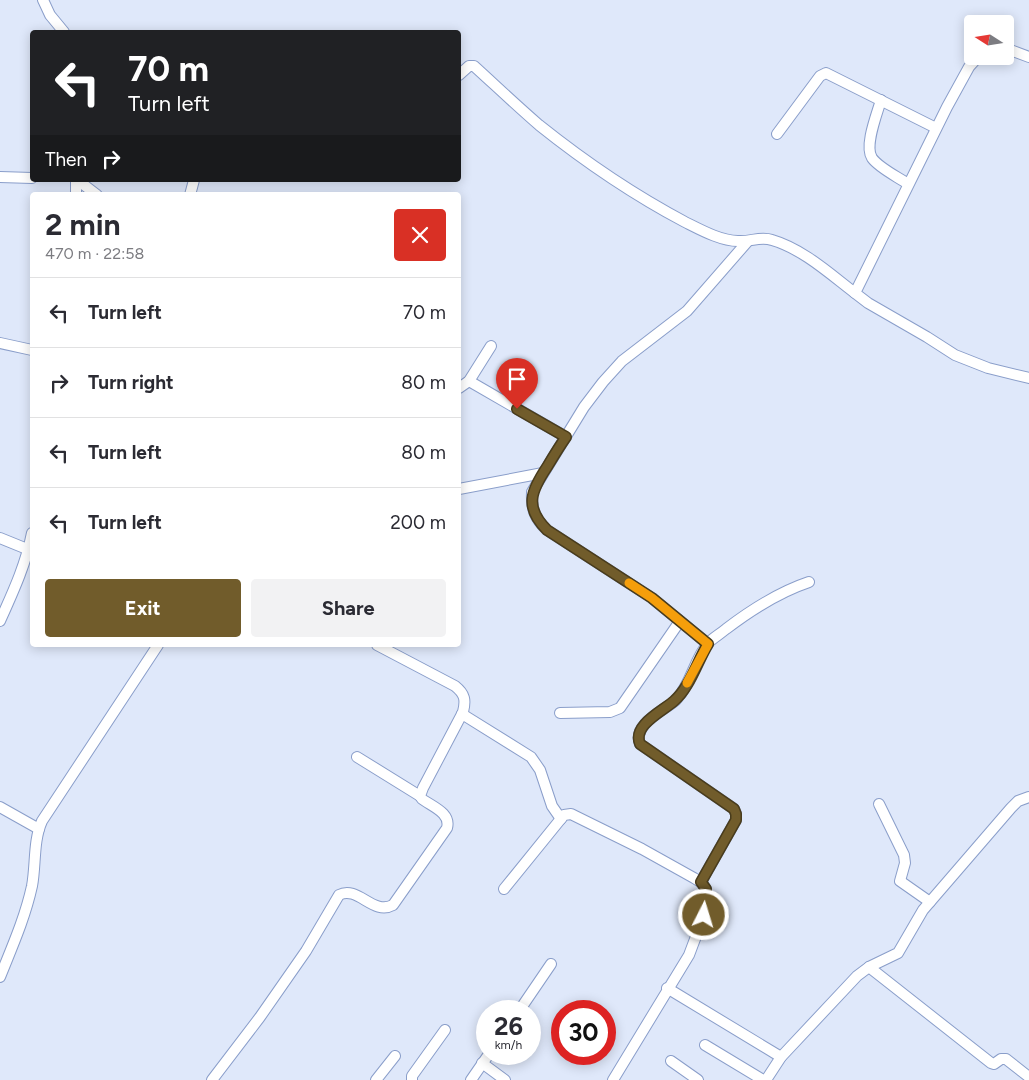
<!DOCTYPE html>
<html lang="en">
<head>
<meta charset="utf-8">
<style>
  :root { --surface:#fff; --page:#f2f2f3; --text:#2b2b33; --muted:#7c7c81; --line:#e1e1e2; --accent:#715c2b }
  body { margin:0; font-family:Figtree,sans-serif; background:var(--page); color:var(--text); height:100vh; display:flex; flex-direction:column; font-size:19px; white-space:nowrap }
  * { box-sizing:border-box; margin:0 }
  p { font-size:16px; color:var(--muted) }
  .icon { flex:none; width:28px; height:28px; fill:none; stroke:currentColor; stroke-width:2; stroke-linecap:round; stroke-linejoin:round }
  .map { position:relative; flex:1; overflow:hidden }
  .details { position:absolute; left:30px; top:192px; width:431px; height:455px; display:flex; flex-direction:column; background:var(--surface); border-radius:5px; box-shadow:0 2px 12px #0003 }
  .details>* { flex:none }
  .guide { position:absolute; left:30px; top:30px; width:431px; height:152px; border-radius:5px; box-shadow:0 2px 12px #0003; background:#202124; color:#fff; overflow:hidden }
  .needle { width:32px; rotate:282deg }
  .buttons { position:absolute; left:964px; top:15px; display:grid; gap:10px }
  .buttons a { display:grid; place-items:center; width:50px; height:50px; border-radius:5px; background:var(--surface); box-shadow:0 2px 12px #0003; font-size:25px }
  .speed { position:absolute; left:476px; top:1000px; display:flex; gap:10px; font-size:25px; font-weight:700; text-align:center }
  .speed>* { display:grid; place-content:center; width:65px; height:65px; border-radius:50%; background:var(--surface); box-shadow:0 2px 12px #0003; line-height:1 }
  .speed small { font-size:12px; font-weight:400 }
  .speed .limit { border:8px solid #d22; background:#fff; color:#111 }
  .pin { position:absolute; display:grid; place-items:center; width:42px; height:42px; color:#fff; margin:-51px -21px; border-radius:50% 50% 50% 0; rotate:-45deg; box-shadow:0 0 5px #0007 }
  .pin .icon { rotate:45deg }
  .me { position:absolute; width:55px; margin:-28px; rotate:5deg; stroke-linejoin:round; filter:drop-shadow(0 0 4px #0008) }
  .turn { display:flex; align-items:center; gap:18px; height:105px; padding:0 15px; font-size:22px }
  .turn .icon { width:65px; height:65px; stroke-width:2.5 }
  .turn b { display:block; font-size:35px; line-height:42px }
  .then { display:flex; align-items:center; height:48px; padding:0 15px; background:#0003; gap:10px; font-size:19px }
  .round { display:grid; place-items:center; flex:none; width:52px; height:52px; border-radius:5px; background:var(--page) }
  .headline { display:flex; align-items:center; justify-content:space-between; height:85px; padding:0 15px }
  h1 { font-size:30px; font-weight:700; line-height:38px }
  .button { display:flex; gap:10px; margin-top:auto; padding:10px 15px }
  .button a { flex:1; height:58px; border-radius:5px; background:var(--accent); color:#fff; font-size:20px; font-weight:700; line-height:58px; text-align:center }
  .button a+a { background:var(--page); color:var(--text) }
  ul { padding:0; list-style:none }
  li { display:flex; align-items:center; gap:15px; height:70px; padding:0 15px; border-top:1px solid var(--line) }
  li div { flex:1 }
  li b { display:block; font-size:19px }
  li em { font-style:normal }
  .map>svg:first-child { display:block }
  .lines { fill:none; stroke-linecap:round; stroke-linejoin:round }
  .minor-casing { stroke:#8a9eca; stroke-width:12 }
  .minor { stroke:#fff; stroke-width:10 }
  .route-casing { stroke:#493c1c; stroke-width:12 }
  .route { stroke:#715c2b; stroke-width:9 }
  .slow { stroke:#f59e0b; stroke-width:9 }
</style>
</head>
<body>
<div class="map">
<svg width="1029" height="1080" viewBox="0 0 1029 1080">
  <rect width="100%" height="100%" fill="#dfe8fa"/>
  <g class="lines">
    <defs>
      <g id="minor">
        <polyline points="43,0 50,15 64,32"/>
        <polyline points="1005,48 1029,57"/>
        <polyline points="979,56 969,67 947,107 855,293 868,303 927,337 955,355 988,368 1029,378"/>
        <path d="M 459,75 L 469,66 L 474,66 C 496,86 517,106 539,125 C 584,161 634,195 685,222 C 701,230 721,241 738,241 C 751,242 760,236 772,240 C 803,249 830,274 855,293"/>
        <path d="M 881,100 C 877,114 864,146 872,158 C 879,168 898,177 908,184"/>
        <polyline points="777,134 820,76 826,73 936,128"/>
        <polyline points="0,177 32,178"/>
        <polyline points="82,180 84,185 97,195"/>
        <polyline points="76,195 76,180"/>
        <polyline points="190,195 194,180"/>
        <polyline points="0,343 32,350"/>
        <polyline points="469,381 566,437"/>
        <polyline points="459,388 469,381 491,346"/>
        <polyline points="459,489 543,473"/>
        <polyline points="0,538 32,551"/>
        <path d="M 0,621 C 13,592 26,564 32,533"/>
        <path d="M 708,644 L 652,598 L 547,530 C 535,519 531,509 532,492 L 584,407 L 603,382 L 622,361 L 687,311 L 748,241"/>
        <polyline points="560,713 610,712 620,708 680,621"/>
        <polyline points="462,714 531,757 540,770 552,806 561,819"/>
        <polyline points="357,757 420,796"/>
        <polyline points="879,804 904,855 905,863 900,881 930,902"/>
        <polyline points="0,807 39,829"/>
        <path d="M 701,882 L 736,820 L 736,814 L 734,809 L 640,744 C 632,724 665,710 676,700 C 691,684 694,660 708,643 C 713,638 720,634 726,629 C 751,610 779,592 809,582"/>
        <polyline points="504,889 564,815 571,814 642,849 694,878 702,883 706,889 704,915 689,955 613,1080"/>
        <polyline points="869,967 991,1063 994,1064 1001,1059 1006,1059 1029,1077"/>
        <path d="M 0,977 C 12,947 25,918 32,886 C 36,865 33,841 42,821 L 158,645"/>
        <polyline points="667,988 781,1057"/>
        <polyline points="519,1011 551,964"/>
        <polyline points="705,1045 763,1080"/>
        <polyline points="671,1061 698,1080"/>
        <polyline points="482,1063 505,1080"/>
        <path d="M 212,1080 L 260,1017 L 306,951 L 339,895 C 358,885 373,916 393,905 L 447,828 C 451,813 433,807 422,799 L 420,796 L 423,788 L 463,712 C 466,700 465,694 455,686 L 377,645"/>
        <polyline points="376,1080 395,1056"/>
        <polyline points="412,1080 412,1076 445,1030"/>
        <polyline points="471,1080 489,1054"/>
        <polyline points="766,1080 781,1057 857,976 869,967 898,953 923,910 1011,808 1018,801 1029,797"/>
      </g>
    </defs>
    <!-- minor casing -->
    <use href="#minor" class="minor-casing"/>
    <!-- minor -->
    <use href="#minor" class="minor"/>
  </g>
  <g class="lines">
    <defs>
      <path id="route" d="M 517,409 L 566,437 C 559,447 553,457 547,467 C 531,491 524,507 547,530 L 652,598 L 708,644 C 697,662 690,687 674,701 C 663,711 632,725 640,744 L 734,809 L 736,814 L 736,820 L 701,882 L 706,889 L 704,915"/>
    </defs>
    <!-- route casing -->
    <use href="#route" class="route-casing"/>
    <!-- route -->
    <use href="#route" class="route"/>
    <!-- slow -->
    <polyline class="slow" points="629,583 652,598 708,644 687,683"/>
  </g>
</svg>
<div class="buttons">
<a><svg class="needle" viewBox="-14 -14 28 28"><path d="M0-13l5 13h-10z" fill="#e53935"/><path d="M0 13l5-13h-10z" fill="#7c7c81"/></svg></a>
</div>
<div class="speed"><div>26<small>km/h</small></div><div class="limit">30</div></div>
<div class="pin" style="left:517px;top:409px;background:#d93025"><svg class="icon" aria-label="arrive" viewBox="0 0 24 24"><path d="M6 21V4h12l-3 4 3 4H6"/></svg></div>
<svg class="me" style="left:704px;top:915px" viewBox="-20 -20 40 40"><circle r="17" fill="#715c2b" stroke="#fff" stroke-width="3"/><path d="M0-11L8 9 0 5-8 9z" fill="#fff"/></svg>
<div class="guide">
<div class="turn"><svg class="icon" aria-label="left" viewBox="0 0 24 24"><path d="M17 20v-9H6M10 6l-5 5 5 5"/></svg><div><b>70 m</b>Turn left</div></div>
<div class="then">Then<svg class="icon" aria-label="right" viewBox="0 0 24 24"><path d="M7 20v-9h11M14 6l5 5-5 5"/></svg></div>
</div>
<section class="details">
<div class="headline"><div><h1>2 min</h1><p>470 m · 22:58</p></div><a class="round" style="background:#d93025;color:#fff"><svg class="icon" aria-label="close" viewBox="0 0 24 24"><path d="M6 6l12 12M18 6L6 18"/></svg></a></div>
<ul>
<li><svg class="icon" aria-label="left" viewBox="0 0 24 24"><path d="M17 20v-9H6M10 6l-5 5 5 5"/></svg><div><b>Turn left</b></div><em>70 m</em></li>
<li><svg class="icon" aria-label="right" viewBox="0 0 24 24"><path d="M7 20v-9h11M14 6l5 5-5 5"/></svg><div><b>Turn right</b></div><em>80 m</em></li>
<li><svg class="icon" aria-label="left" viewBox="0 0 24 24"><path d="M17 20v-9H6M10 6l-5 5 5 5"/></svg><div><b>Turn left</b></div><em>80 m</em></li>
<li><svg class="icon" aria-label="left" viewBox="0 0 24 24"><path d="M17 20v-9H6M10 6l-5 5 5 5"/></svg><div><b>Turn left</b></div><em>200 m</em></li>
</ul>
<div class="button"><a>Exit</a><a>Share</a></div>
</section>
</div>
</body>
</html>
